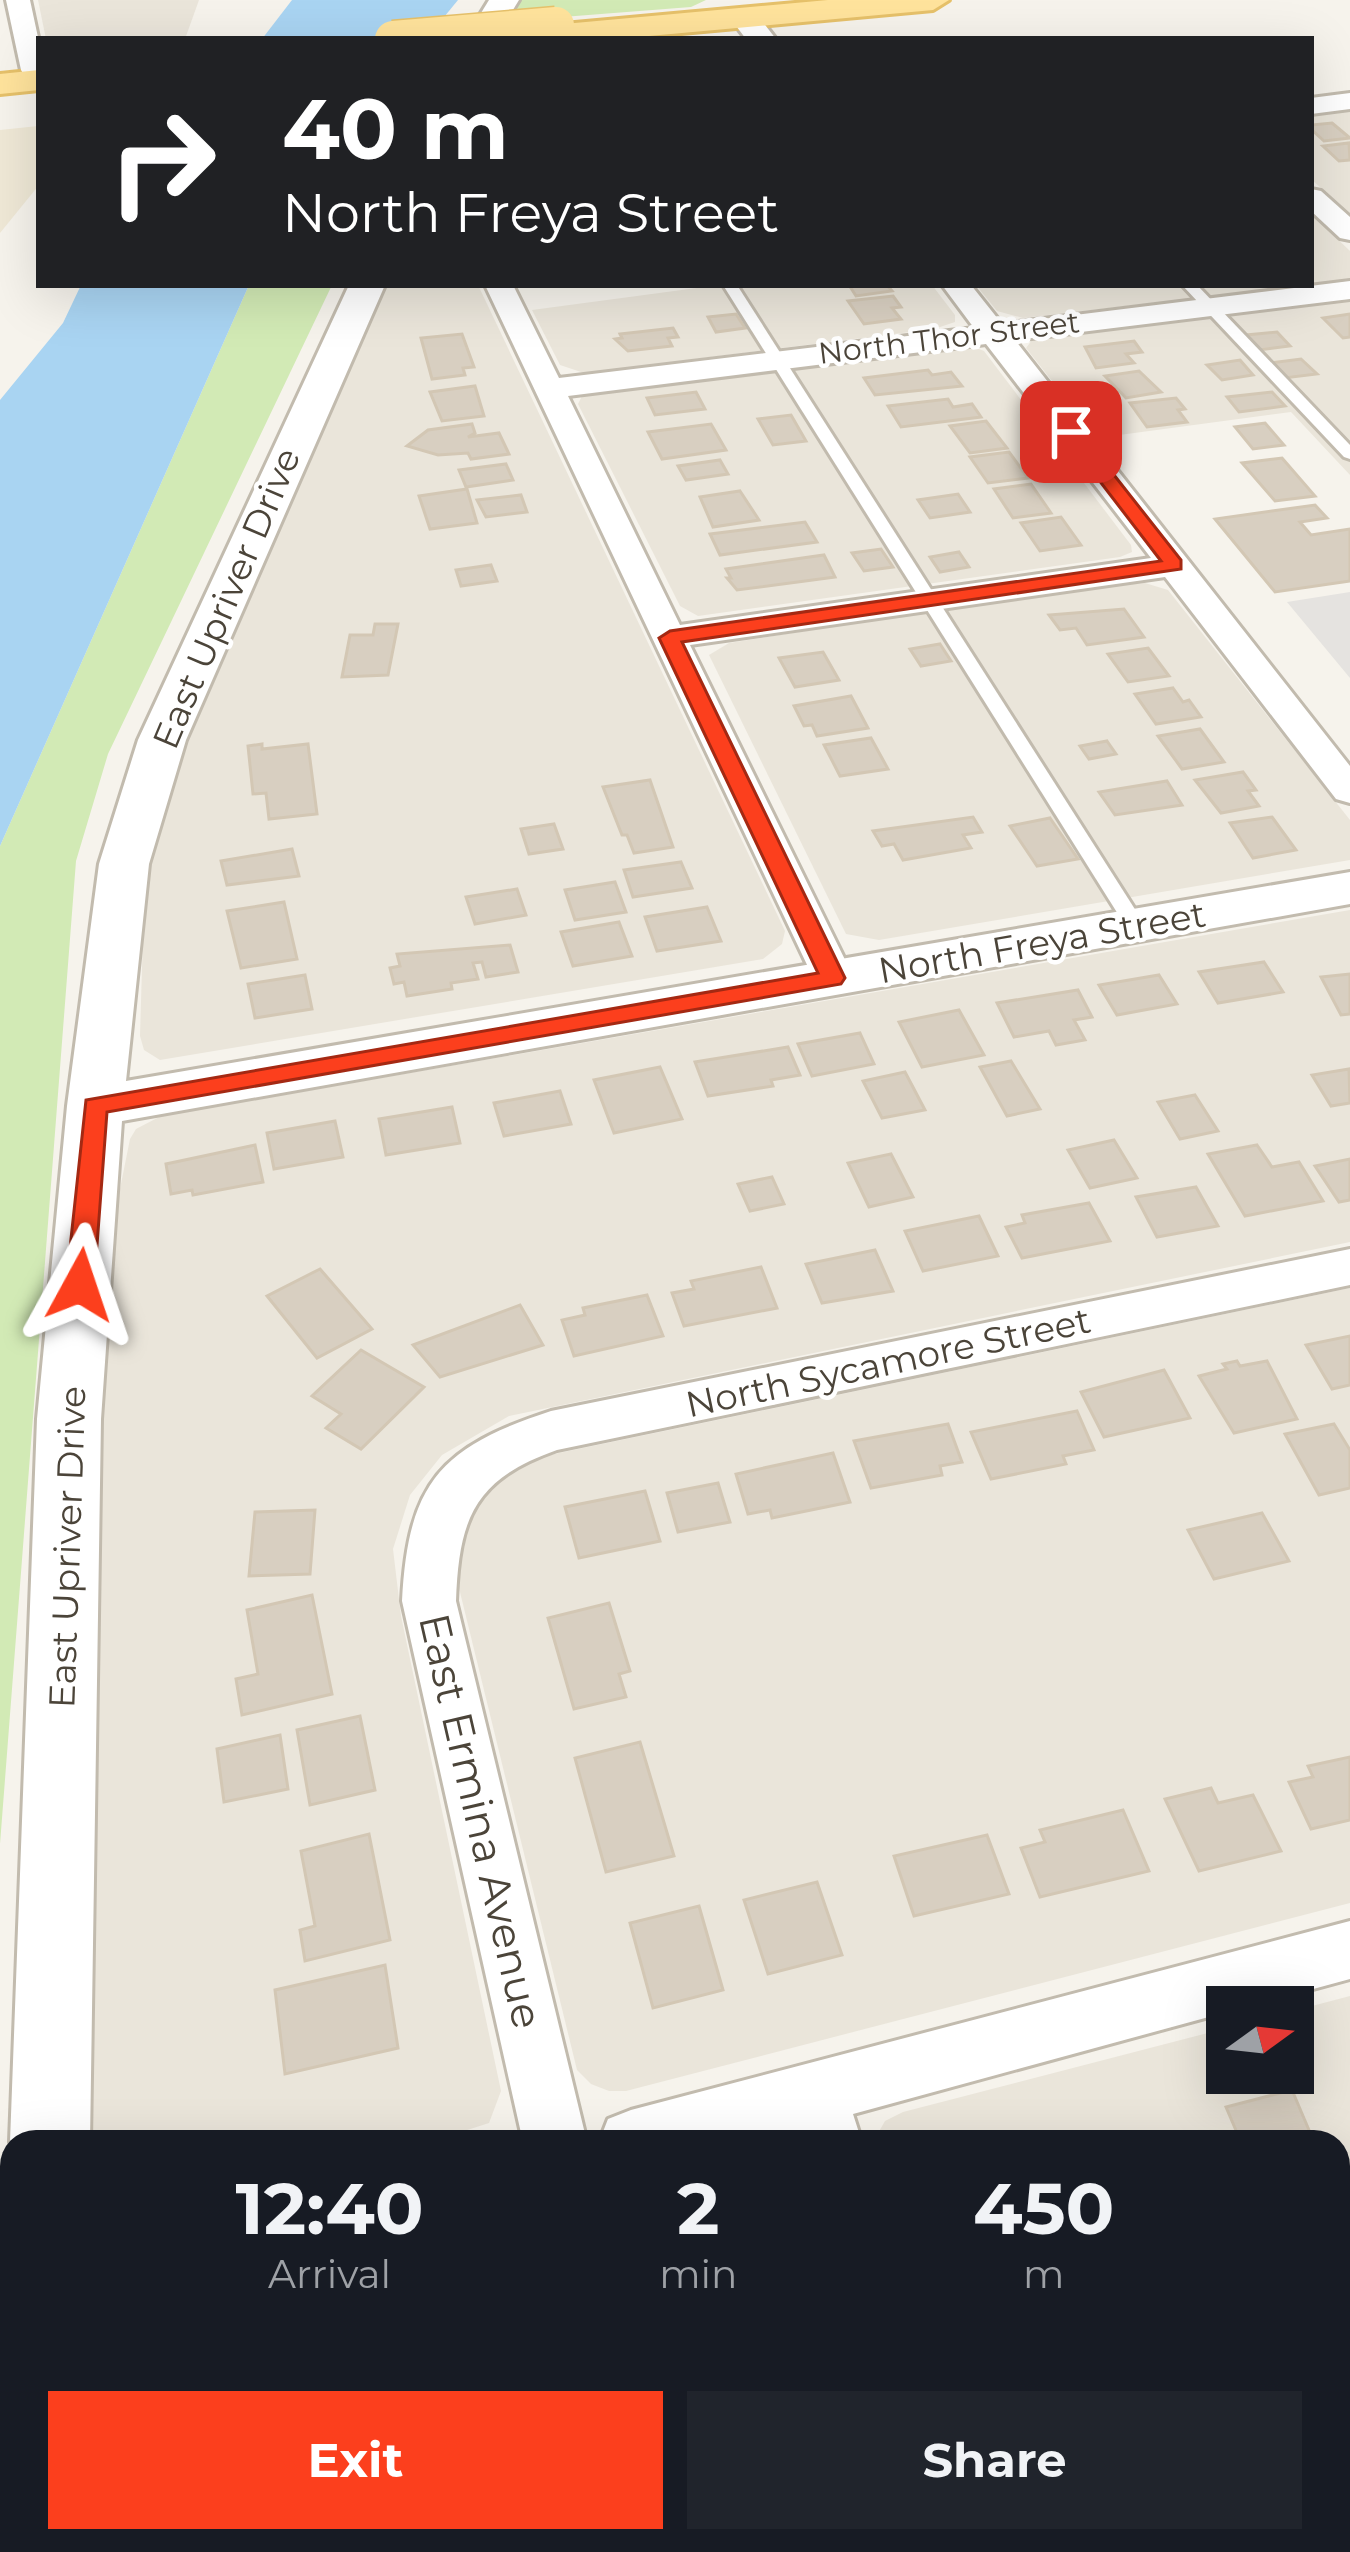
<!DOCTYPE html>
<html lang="en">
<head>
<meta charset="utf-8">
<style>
  :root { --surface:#171b24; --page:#20242c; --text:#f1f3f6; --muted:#9ea1a6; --accent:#fc3f1d }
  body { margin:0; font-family:Montserrat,sans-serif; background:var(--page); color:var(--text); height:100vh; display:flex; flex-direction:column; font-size:45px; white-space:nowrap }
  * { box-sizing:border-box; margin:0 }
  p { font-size:39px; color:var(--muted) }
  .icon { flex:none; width:66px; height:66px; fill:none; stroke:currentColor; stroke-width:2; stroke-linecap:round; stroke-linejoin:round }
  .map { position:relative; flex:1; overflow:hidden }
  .drawer { position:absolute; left:0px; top:2130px; width:1350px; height:423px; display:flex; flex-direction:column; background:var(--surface); border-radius:36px 36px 0 0; box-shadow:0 12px 48px #0002 }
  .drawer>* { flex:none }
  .hud { position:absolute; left:36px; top:36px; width:1278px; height:252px; border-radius:0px; box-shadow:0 12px 48px #0002; background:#202124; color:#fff; overflow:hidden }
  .needle { width:78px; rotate:75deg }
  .fabs { position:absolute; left:1206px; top:1986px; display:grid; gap:24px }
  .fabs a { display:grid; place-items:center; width:108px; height:108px; border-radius:0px; background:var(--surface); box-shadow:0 12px 48px #0002; font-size:60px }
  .pin { position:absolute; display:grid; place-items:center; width:102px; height:102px; color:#fff; margin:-51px; border-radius:24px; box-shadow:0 6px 18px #0006 }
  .me { position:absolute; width:132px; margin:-66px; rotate:5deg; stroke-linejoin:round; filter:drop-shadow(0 0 9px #0008) }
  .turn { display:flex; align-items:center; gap:42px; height:252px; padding:0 48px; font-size:54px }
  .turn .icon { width:156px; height:156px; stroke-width:2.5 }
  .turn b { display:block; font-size:84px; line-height:102px }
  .eta { display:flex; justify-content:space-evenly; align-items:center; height:204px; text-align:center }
  .eta b { font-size:72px; font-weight:700; line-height:84px }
  .cta { display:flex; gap:24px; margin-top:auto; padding:24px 48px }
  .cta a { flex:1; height:138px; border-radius:0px; background:var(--accent); color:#fff; font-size:48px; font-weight:700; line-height:138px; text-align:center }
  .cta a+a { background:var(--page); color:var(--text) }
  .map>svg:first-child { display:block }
  .residential { fill:#eae5da }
  .education { fill:#efe8d6 }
  .green { fill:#d2eab5 }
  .parking { fill:#e5e3e0 }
  .water { fill:#a9d4f2 }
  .building { fill:#d8cfc1; stroke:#d3c7b4; stroke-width:3 }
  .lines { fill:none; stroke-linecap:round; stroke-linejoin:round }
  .service-casing { stroke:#c2bbae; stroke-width:6 }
  .minor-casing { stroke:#c2bbae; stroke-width:6 }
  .tertiary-casing { stroke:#c2bbae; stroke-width:6 }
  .primary-casing { stroke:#e6c16a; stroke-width:6 }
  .service { fill:#fff; fill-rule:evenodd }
  .minor { fill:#fff; fill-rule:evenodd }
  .tertiary { fill:#fff; fill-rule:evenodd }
  .primary { fill:#ffe39c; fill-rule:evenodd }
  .primary-bridge-casing { stroke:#e6c16a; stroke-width:39; stroke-linecap:butt }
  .primary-bridge { stroke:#ffe39c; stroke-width:36 }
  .route { fill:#fc3f1d; stroke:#a42913; stroke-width:3 }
  .labels { text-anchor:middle; stroke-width:9; stroke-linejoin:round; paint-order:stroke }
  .far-street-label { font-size:30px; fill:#4b4439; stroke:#fff }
  .street-label { font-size:36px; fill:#4b4439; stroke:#fff }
  .near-street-label { font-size:42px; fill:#4b4439; stroke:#fff }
</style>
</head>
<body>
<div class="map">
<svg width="1350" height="2552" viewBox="0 0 1350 2552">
  <rect width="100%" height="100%" fill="#f6f3ec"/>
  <!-- residential -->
  <g class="residential">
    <polygon points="38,0 199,0 185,39 46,39"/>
    <polygon points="1350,108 1350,214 1311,179 1311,112"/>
    <polygon points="1311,214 1350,251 1350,280 1311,284"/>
    <polygon points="384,285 478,285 785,931 782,944 763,959 160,1060 144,1050 140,1036 145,866 186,735"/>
    <polygon points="719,285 932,285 955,315 955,322 934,329 584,373 560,365 532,310"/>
    <polygon points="976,285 1307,285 1023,318 997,311"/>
    <polygon points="1350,298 1350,475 1291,412 1097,438 1026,348 1035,336"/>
    <polygon points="974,347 984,351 1131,545 1132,552 1120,557 698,616 680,606 578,404 582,396 607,386"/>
    <polygon points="1145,583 1168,590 1350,820 1350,860 879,940 846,934 709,655 729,643 1091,586"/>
    <polygon points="1350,910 1350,1242 509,1416 442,1455 410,1495 393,1549 401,1616 501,2091 489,2123 430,2142 86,2142 103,1339 109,1244 130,1139 136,1129 161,1116"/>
    <polygon points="1350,1288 1350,1903 626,2091 609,2091 591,2084 577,2070 459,1588 457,1550 471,1506 502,1477 535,1458"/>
    <polygon points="1350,1996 1350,2552 998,2552 994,2541 1338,2541 1338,2142 873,2142 885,2121 903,2112 1227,2028 1227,2073 1293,2073 1293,2011"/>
    <polygon points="173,2541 906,2541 910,2552 173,2552"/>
  </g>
  <!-- education -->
  <polygon class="education" points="38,126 39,185 0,233 0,130"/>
  <!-- green -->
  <g class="green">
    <polygon points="518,0 706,0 691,7 500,22"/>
    <polygon points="249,285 332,285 108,754 76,861 0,1844 0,846"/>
  </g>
  <!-- parking -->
  <polygon class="parking" points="1350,592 1350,678 1287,602"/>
  <!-- water -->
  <g class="water">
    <polygon points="292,0 458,0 426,39 262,39"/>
    <polygon points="81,285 249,285 0,846 0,400 63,323"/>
  </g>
  <!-- building -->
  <g class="building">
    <polygon points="1332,123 1350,138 1324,141 1311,129 1311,125"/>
    <polygon points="1349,143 1350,160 1339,161 1323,146"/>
    <polygon points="849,285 887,285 892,291 856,296"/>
    <polygon points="893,296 901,307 892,308 901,319 864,324 848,301"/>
    <polygon points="736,314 745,328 716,332 708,317"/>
    <polygon points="1350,314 1350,337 1343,338 1323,318"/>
    <polygon points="673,328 678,337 668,338 672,346 628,351 615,339 622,338 620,334"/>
    <polygon points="1277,332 1290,346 1259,350 1246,335"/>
    <polygon points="462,334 474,367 463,368 465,375 432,379 421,338"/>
    <polygon points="1134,341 1142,352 1126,354 1134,363 1096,368 1085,347"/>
    <polygon points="1301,359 1317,374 1284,378 1270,363"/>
    <polygon points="1240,360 1253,375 1222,380 1207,365"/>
    <polygon points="928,370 932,375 951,372 962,386 875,395 864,378"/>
    <polygon points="1139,371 1161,392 1126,398 1105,376"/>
    <polygon points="475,386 484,416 442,421 430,392"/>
    <polygon points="696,392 705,409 655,415 647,398"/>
    <polygon points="1272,392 1285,406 1239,412 1227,397"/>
    <polygon points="1176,398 1185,409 1178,410 1187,422 1147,427 1130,403"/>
    <polygon points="948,399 953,407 972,404 981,417 901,427 888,406"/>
    <polygon points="791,415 806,441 773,445 758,419"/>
    <polygon points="986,421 1007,448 970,453 950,426"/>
    <polygon points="1265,423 1284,445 1253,449 1235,427"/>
    <polygon points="472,424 475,433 468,437 499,433 509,454 471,459 468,453 438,455 407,446 428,430"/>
    <polygon points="711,424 726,450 662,459 648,432"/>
    <polygon points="1009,452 1028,478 988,483 970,457"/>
    <polygon points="1282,458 1315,496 1275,501 1242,463"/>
    <polygon points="720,460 728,474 686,480 678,466"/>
    <polygon points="506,464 513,480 466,487 459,470"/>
    <polygon points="1031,484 1051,513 1013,518 994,489"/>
    <polygon points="467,489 477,523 430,529 419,496"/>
    <polygon points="740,491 759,520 713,527 700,497"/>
    <polygon points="958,494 970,512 930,518 918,500"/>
    <polygon points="521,495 527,512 486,517 477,500"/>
    <polygon points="1315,505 1327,518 1300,522 1311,535 1350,529 1350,581 1275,592 1215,519"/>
    <polygon points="1061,517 1081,545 1040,551 1021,523"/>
    <polygon points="805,522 817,542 720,555 710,534"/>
    <polygon points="881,549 893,567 864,571 852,553"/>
    <polygon points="959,552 969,567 940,572 930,557"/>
    <polygon points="824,555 835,577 737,590 727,578 731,578 726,569"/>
    <polygon points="491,565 497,581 461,586 456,570"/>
    <polygon points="1124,609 1144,637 1087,645 1076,628 1060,630 1049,615"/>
    <polygon points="375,624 398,624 388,675 342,677 350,635 373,635"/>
    <polygon points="940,644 951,661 921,666 910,649"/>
    <polygon points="1148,648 1169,676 1128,682 1108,654"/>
    <polygon points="823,652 839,680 795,687 779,658"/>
    <polygon points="1173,688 1183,702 1189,700 1201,717 1156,724 1135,694"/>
    <polygon points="851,696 868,728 817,736 812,725 804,726 794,706"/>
    <polygon points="1200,729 1224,762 1182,769 1158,736"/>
    <polygon points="871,738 888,769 840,776 824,745"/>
    <polygon points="1107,741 1116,754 1089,759 1080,746"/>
    <polygon points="262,744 262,749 308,744 317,814 269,819 266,793 253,794 248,746"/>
    <polygon points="1243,772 1256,790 1248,791 1259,806 1221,813 1195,780"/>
    <polygon points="650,780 673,847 634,853 627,835 622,835 603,787"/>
    <polygon points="1167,781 1182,805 1115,815 1099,792"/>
    <polygon points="973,817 982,832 963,835 971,848 903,860 894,844 882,846 873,831"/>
    <polygon points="1272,817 1296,850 1253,858 1230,823"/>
    <polygon points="1050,818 1078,859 1037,866 1010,826"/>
    <polygon points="554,824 563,849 529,854 521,829"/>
    <polygon points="292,849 299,876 227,885 221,861"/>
    <polygon points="681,862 692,888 633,897 624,870"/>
    <polygon points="615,882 626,912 575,920 565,890"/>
    <polygon points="517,889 526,915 475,924 466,897"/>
    <polygon points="284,902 297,959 241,968 227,911"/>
    <polygon points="707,907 721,941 657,951 645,917"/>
    <polygon points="619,922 632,956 573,966 561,932"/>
    <polygon points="510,945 518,972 486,977 482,962 473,963 478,979 451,983 452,989 407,996 404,982 394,984 390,968 400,966 397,954"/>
    <polygon points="1264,962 1283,992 1218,1003 1199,972"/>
    <polygon points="1350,974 1350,1014 1341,1015 1321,977"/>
    <polygon points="305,975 312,1009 255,1018 248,984"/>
    <polygon points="1159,975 1177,1004 1117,1015 1099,985"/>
    <polygon points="1078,990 1092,1017 1074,1020 1085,1040 1056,1045 1049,1031 1014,1037 997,1003"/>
    <polygon points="959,1010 984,1055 922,1067 899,1022"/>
    <polygon points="860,1033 874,1064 812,1076 798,1044"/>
    <polygon points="788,1047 800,1075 771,1080 773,1086 708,1096 695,1062"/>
    <polygon points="1011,1061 1040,1109 1007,1116 980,1067"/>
    <polygon points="660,1067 682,1119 614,1133 594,1080"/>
    <polygon points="1349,1069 1350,1103 1331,1106 1312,1075"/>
    <polygon points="905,1072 925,1110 882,1118 863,1081"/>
    <polygon points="560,1091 571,1124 504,1136 494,1103"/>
    <polygon points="1195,1095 1218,1131 1180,1139 1158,1102"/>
    <polygon points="452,1107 460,1143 386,1155 379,1119"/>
    <polygon points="335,1121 343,1157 274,1169 267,1133"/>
    <polygon points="1114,1140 1137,1178 1090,1188 1068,1150"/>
    <polygon points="255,1145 263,1182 193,1195 192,1190 171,1194 166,1164"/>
    <polygon points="1257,1145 1272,1167 1299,1162 1323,1201 1245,1216 1208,1154"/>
    <polygon points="891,1154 913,1197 869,1207 848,1163"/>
    <polygon points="1350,1159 1350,1200 1339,1202 1315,1166"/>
    <polygon points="772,1177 784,1204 750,1211 738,1184"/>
    <polygon points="1196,1187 1218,1226 1157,1237 1136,1197"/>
    <polygon points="1089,1203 1110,1241 1022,1258 1006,1227 1025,1223 1022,1215"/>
    <polygon points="979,1216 998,1256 923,1271 905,1231"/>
    <polygon points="875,1250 893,1291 822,1303 806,1264"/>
    <polygon points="761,1267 777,1308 684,1326 672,1293 694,1289 691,1281"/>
    <polygon points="320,1269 372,1329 317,1358 267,1296"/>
    <polygon points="647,1295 663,1336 574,1356 562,1320 585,1315 583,1308"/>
    <polygon points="520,1305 543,1345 440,1377 413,1345"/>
    <polygon points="1350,1336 1350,1385 1332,1389 1306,1345"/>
    <polygon points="361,1350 424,1387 361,1449 326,1428 341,1414 312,1396"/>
    <polygon points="1237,1361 1240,1366 1267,1361 1297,1419 1234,1433 1199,1376 1227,1369 1223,1364"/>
    <polygon points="1164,1370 1190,1418 1104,1437 1081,1392"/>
    <polygon points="1077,1411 1094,1450 1063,1456 1066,1464 991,1479 971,1432"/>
    <polygon points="948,1424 962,1462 940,1466 942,1475 871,1488 854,1441"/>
    <polygon points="1334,1424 1350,1450 1350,1488 1319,1495 1285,1434"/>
    <polygon points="833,1453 850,1502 772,1518 770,1510 748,1514 736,1474"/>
    <polygon points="718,1483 730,1522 678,1532 667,1493"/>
    <polygon points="645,1491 660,1541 579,1558 565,1507"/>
    <polygon points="315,1510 310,1574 249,1576 255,1512"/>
    <polygon points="1262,1513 1289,1561 1214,1579 1188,1530"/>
    <polygon points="312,1595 332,1694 242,1715 236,1679 258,1674 247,1610"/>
    <polygon points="609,1603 630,1671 619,1674 626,1697 574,1709 548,1618"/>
    <polygon points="360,1716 375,1790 310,1805 297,1730"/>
    <polygon points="280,1735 288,1789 224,1802 217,1749"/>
    <polygon points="640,1742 674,1856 606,1872 575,1758"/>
    <polygon points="1350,1757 1350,1820 1311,1829 1289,1782 1313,1777 1308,1766"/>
    <polygon points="1211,1788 1218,1803 1253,1795 1281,1851 1199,1871 1165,1799"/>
    <polygon points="1123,1810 1149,1871 1040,1897 1021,1848 1045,1842 1040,1830"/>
    <polygon points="369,1834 390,1940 305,1961 300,1930 315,1926 301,1851"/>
    <polygon points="987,1835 1009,1894 914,1916 894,1856"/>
    <polygon points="817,1882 842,1955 768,1974 744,1900"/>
    <polygon points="699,1906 723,1990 653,2008 630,1923"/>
    <polygon points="385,1965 398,2048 285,2074 275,1990"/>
    <polygon points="1292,2090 1314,2142 1241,2142 1226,2107"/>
    <polygon points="721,2541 810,2541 813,2552 739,2552 737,2545 723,2550"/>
  </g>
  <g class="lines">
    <defs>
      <g id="service">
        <polygon points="723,285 737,285 1145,925 1142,930 1128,930"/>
        <polygon points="1182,285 1197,285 1350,445 1350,459 1344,457"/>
      </g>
      <g id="minor">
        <polygon points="6,0 30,0 39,42 39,76 24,75 21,70"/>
        <polygon points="1350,93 1350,109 1311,114 1311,98"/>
        <polygon points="1311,189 1321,191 1350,217 1350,240 1340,238 1311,211"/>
        <path d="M 1350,281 L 1350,299 L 1015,340 L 1350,766 L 1350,803 L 1336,799 L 1165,577 L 690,645 L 854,978 L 848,988 L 833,992 L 818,988 L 485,285 L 513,285 L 559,378 L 974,328 L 942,285 L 971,285 L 1002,324 ZM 986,344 L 1151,558 L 680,625 L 568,396 Z"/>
        <path d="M 1350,1249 L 1350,1285 L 557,1450 C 475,1479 459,1517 456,1601 L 587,2142 L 523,2142 L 402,1601 C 408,1482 441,1447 551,1411 Z"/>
        <polygon points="1350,1921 1350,1979 1247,2007 1227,2007 1227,2012 853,2114 862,2142 798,2142 794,2130 750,2142 599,2142 608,2119 631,2110"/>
        <rect x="119" y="2541" width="72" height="11"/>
        <polygon points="916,2541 988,2541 992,2552 920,2552"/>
      </g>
      <g id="tertiary">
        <polygon points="489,0 519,0 495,39 465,39"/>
        <polygon points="745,9 755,12 776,39 746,39 730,18"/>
        <polygon points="349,285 385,285 186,740 149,864 126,1081 1350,872 1350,904 122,1121 101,1419 90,2142 12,2142 12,2148 10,2142 37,1419 67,1106 99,864 138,740"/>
        <polygon points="12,2507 12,2541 84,2541 84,2552 0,2552 0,2526"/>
      </g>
      <g id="primary">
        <polygon points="828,0 949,0 933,10 616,39 492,39 509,29"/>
        <polygon points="39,70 39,90 0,94 0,74"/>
      </g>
    </defs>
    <!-- service casing -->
    <use href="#service" class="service-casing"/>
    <!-- minor casing -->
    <use href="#minor" class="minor-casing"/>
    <!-- tertiary casing -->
    <use href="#tertiary" class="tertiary-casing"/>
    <!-- primary casing -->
    <use href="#primary" class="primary-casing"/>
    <!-- service -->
    <use href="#service" class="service"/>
    <!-- minor -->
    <use href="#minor" class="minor"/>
    <!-- tertiary -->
    <use href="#tertiary" class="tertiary"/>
    <!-- primary -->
    <use href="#primary" class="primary"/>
    <defs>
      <polyline id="primary-bridge" points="393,39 556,25"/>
    </defs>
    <!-- primary-bridge casing -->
    <use href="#primary-bridge" class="primary-bridge-casing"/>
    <!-- primary-bridge -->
    <use href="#primary-bridge" class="primary-bridge"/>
  </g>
  <!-- route -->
  <polygon class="route" points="1071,427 1077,428 1181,560 1181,569 682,642 845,978 841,984 107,1112 94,1285 80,1295 70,1292 66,1285 86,1100 818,973 659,638 670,631 1161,561 1062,432"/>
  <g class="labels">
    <!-- far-street labels -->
    <g class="far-street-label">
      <text transform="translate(949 338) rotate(-7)" y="10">North Thor Street</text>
    </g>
    <!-- street labels -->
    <g class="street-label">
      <text transform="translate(226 598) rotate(-67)" y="13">East Upriver Drive</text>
      <text transform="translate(1042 942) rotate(-10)" y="13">North Freya Street</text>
      <text transform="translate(888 1362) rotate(-12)" y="13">North Sycamore Street</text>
      <text transform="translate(67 1547) rotate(-88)" y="13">East Upriver Drive</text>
    </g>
    <!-- near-street labels -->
    <g class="near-street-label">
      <text transform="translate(481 1821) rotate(77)" y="15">East Ermina Avenue</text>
    </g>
  </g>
</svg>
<div class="fabs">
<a><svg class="needle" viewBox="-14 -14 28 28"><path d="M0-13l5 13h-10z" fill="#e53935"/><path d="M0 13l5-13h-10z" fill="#9ea1a6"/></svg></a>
</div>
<div class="pin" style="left:1071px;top:432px;background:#d93025"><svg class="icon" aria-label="arrive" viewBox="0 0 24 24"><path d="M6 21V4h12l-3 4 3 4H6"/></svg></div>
<svg class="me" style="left:80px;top:1285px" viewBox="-20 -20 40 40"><path d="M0-17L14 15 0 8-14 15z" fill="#fc3f1d" stroke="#fff" stroke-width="4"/></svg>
<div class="hud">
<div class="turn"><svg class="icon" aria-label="right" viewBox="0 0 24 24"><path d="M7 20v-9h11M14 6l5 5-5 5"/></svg><div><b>40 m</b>North Freya Street</div></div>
</div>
<section class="drawer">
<div class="eta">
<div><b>12:40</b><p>Arrival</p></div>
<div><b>2</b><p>min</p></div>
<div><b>450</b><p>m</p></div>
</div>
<div class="cta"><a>Exit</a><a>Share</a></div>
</section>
</div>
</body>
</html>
